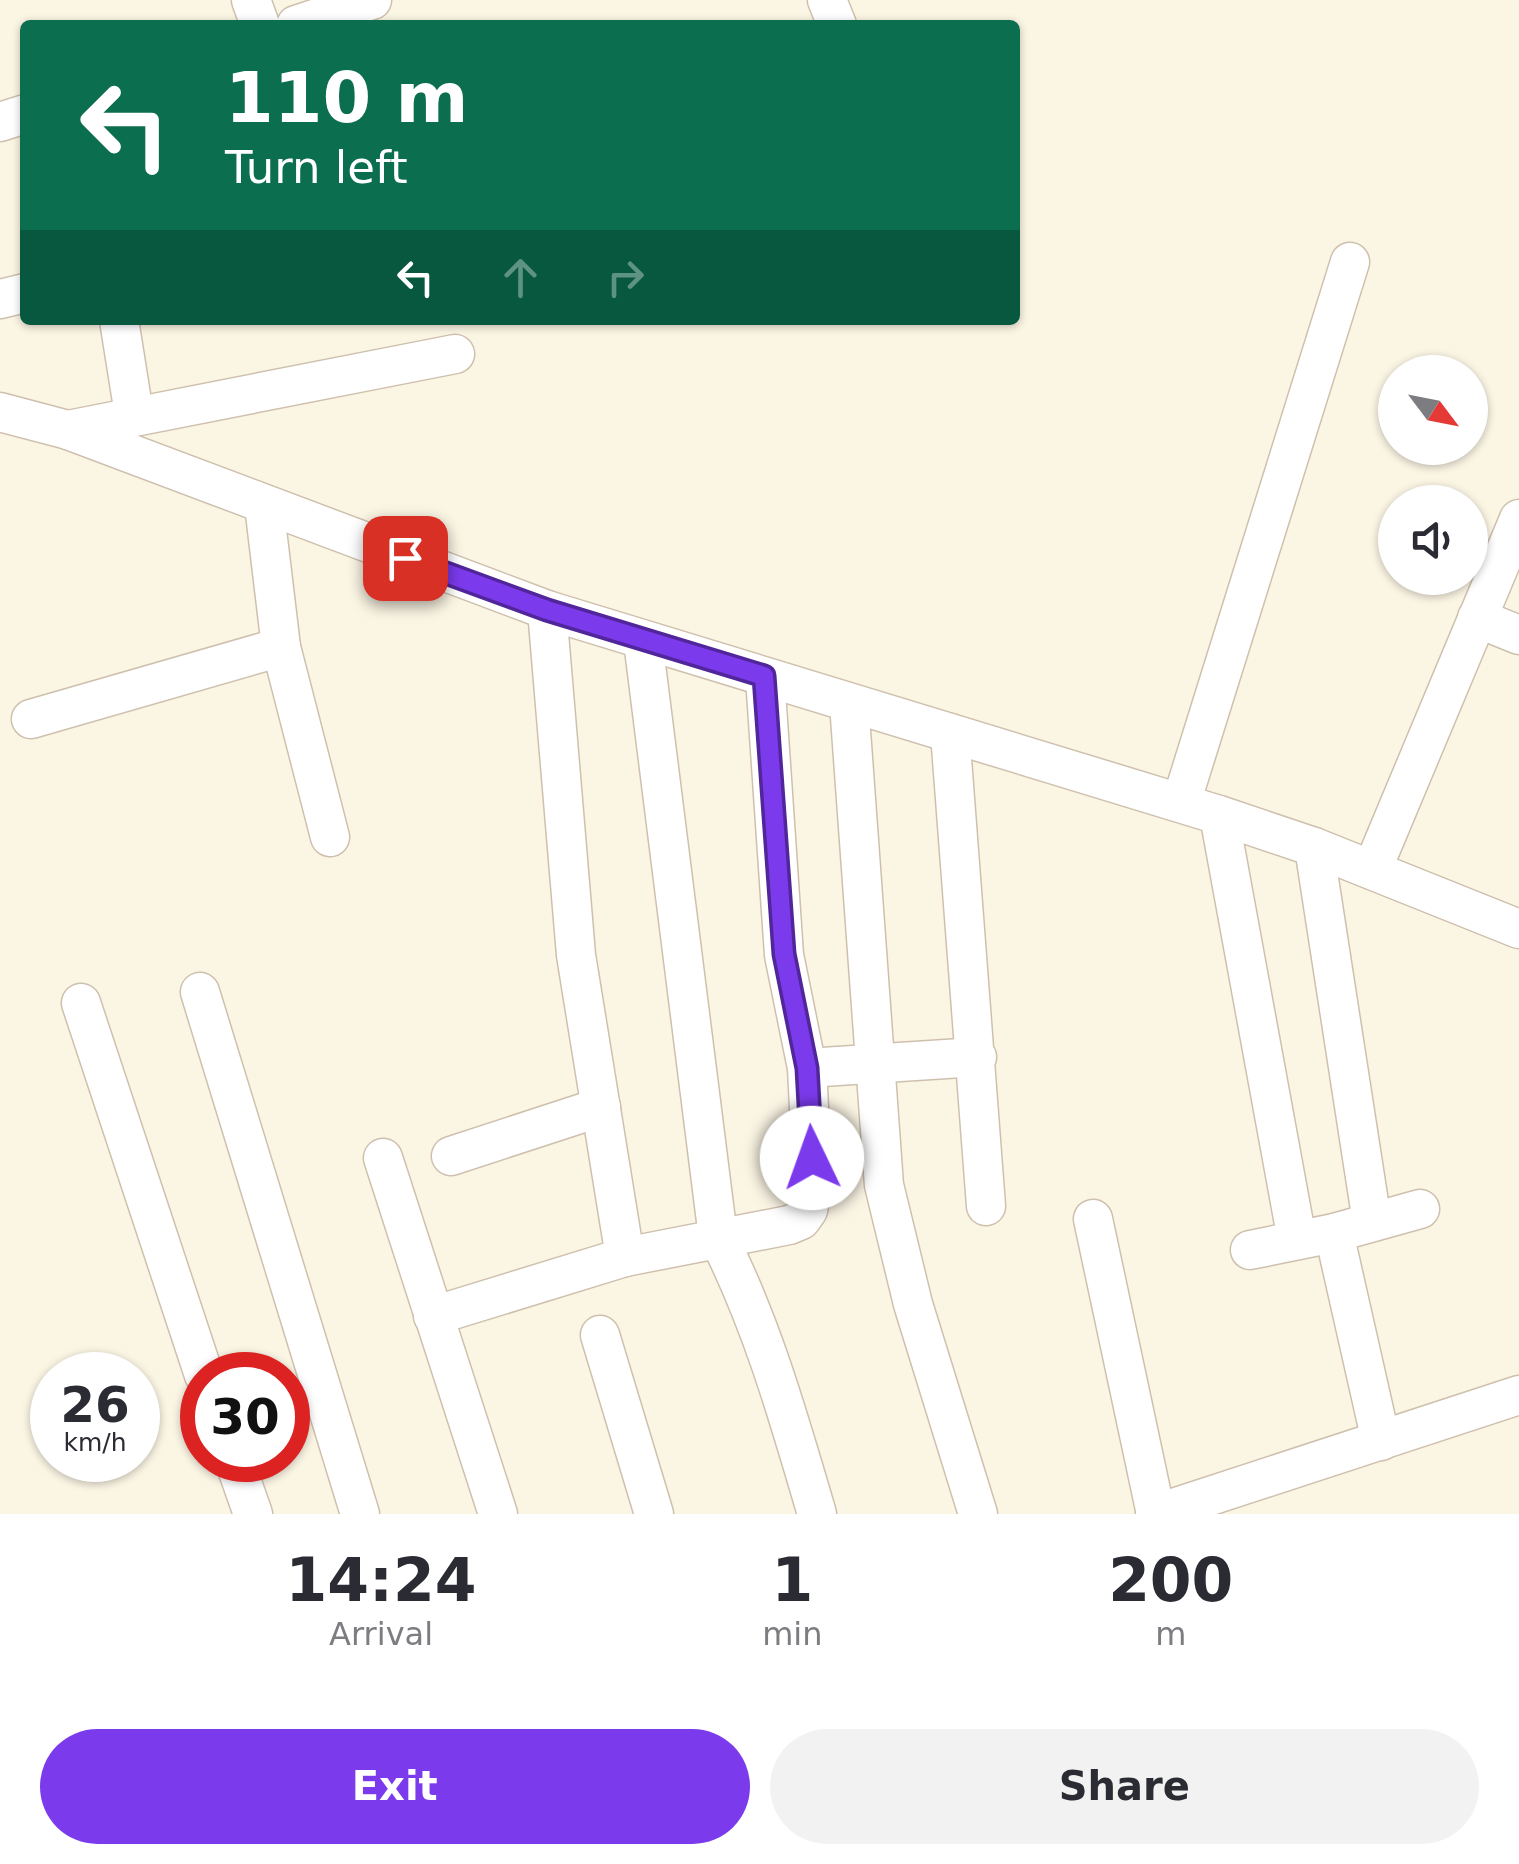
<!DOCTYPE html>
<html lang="en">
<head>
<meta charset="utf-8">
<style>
  :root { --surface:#fff; --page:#f2f2f3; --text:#2b2b33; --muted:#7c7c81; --accent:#7c3aed }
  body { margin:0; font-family:"DejaVu Sans",sans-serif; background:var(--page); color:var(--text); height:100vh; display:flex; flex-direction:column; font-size:38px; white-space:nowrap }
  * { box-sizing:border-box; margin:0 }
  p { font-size:32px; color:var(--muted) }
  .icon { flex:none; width:55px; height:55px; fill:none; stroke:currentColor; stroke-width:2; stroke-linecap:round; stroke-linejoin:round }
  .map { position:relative; height:1514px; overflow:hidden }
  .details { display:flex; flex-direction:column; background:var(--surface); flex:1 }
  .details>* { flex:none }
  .hud { position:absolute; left:20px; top:20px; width:1000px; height:305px; border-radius:10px; box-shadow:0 2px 8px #0004; background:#0b6e4f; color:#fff; overflow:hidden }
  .needle { width:65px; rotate:122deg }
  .tools { position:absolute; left:1378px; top:355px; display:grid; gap:20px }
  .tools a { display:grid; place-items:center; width:110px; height:110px; border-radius:50%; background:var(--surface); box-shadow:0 2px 8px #0004; font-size:50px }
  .speed { position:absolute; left:30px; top:1352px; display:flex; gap:20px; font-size:50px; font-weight:700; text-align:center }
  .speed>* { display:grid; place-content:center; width:130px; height:130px; border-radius:50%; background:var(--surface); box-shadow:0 2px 8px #0004; line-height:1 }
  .speed small { font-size:25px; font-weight:400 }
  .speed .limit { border:15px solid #d22; background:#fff; color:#111 }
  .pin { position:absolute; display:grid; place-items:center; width:85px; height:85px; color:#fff; margin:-42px; border-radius:20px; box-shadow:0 5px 15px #0006 }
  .me { position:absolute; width:110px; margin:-55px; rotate:357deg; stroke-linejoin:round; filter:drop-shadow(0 0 8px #0008) }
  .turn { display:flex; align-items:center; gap:35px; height:210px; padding:0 40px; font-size:45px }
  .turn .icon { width:130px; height:130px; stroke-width:2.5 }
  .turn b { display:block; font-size:70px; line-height:85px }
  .lanes { display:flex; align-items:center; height:95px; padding:0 40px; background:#0003; justify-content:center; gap:50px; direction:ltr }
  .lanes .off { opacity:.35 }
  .eta { display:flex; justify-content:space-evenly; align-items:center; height:170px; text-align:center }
  .eta b { font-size:60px; font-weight:600; line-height:70px }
  .action { display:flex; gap:20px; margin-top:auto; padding:20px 40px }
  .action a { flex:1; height:115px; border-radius:60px; background:var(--accent); color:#fff; font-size:40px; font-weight:600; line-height:115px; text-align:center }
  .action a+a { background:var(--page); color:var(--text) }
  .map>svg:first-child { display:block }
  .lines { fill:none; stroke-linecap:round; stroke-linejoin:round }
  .minor-casing { stroke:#cfc0ae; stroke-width:41 }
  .minor { stroke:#fff; stroke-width:38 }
  .route-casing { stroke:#51269a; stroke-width:25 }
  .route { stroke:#7c3aed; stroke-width:18 }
</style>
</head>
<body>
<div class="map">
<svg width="1519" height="1514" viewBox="0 0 1519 1514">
  <rect width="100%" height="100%" fill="#fbf5e4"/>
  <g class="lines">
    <defs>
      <g id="minor">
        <polyline points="251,0 260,25"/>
        <polyline points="827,0 837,25"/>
        <polyline points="296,25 372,0"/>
        <polyline points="0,122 25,114"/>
        <polyline points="0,299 25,293"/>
        <polyline points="119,320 134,414"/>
        <polyline points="0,412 68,430 547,610 1219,815 1314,847 1519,929"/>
        <polyline points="68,430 455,354"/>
        <polyline points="264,505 281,647 330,837"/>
        <polyline points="547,610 576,955 625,1257"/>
        <polyline points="1477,618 1519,635"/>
        <path d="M 643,641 L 718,1237 C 763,1326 789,1419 817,1514"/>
        <polyline points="849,703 884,1185 913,1304 978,1514"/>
        <polyline points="31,719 281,647"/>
        <polyline points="950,733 986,1206"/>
        <polyline points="1181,803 1350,262"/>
        <polyline points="1219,815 1297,1240"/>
        <polyline points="1314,847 1372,1222"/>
        <polyline points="1372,870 1519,519"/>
        <polyline points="200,992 360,1514"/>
        <polyline points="81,1003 204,1375"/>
        <polyline points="807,1068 977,1057"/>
        <polyline points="451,1156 601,1107"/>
        <polyline points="383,1158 498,1514"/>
        <polyline points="1093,1219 1156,1514"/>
        <polyline points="1334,1233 1381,1441"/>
        <polyline points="1250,1250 1334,1233 1420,1209"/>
        <polyline points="433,1316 625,1257 789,1225 801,1220 808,1210 813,1188 807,1068 784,955 765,677"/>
        <polyline points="600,1335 654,1514"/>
        <polyline points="234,1460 253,1514"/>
        <polyline points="1155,1514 1519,1395"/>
      </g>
    </defs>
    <!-- minor casing -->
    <use href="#minor" class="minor-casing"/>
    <!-- minor -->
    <use href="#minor" class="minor"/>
  </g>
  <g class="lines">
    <defs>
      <polyline id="route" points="405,558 547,610 764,676 784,954 807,1068 812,1158"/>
    </defs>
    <!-- route casing -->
    <use href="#route" class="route-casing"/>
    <!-- route -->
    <use href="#route" class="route"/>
  </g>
</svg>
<div class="tools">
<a><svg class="needle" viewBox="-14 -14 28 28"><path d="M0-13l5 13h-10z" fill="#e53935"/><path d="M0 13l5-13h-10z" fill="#7c7c81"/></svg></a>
<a><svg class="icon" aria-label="sound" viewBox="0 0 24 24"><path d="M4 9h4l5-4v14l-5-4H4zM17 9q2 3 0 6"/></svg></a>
</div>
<div class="speed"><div>26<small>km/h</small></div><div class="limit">30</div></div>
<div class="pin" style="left:405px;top:558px;background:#d93025"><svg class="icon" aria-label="arrive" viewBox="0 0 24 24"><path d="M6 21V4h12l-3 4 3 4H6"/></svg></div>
<svg class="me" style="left:812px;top:1158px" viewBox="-20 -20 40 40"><circle r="19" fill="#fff"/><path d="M0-13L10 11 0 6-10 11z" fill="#7c3aed"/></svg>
<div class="hud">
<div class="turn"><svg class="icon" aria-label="left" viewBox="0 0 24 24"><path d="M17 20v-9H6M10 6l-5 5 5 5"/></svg><div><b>110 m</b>Turn left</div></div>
<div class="lanes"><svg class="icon" aria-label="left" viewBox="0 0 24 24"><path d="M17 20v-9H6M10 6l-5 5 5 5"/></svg><svg class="icon off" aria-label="ahead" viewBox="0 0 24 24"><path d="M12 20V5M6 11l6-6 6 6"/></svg><svg class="icon off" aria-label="right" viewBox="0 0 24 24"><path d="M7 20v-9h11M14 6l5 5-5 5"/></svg></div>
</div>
</div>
<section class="details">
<div class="eta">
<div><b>14:24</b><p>Arrival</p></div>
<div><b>1</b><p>min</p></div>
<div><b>200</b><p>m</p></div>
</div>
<div class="action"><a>Exit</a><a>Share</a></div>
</section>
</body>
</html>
